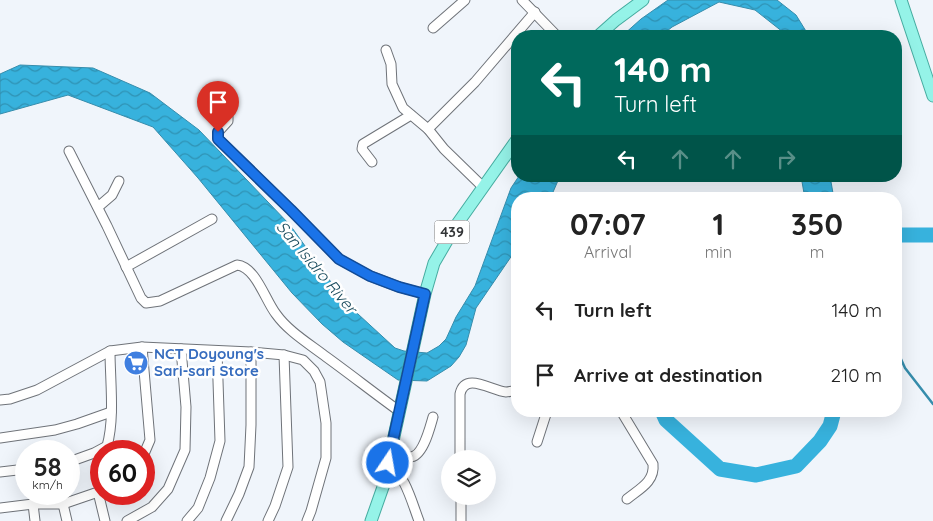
<!DOCTYPE html>
<html lang="en">
<head>
<meta charset="utf-8">
<style>
  :root { --surface:#fff; --page:#f2f2f2; --text:#222; --muted:#767676 }
  body { margin:0; font-family:Quicksand,sans-serif; background:var(--page); color:var(--text); height:100vh; display:flex; flex-direction:column; font-size:19px; white-space:nowrap }
  * { box-sizing:border-box; margin:0 }
  p { font-size:16px; color:var(--muted) }
  .icon { flex:none; width:28px; height:28px; fill:none; stroke:currentColor; stroke-width:2; stroke-linecap:round; stroke-linejoin:round }
  .map { position:relative; flex:1; overflow:hidden }
  .drawer { position:absolute; left:511px; top:192px; width:391px; height:225px; display:flex; flex-direction:column; background:var(--surface); border-radius:20px; box-shadow:0 5px 20px #0002 }
  .drawer>* { flex:none }
  .guide { position:absolute; left:511px; top:30px; width:391px; height:152px; border-radius:20px; box-shadow:0 5px 20px #0002; background:#00695c; color:#fff; overflow:hidden }
  .controls { position:absolute; left:441px; top:450px; display:grid; gap:10px }
  .controls a { display:grid; place-items:center; width:55px; height:55px; border-radius:50%; background:var(--surface); box-shadow:0 5px 20px #0002; font-size:25px }
  .speed { position:absolute; left:15px; top:440px; display:flex; gap:10px; font-size:25px; font-weight:700; text-align:center }
  .speed>* { display:grid; place-content:center; width:65px; height:65px; border-radius:50%; background:var(--surface); box-shadow:0 5px 20px #0002; line-height:1 }
  .speed small { font-size:12px; font-weight:400 }
  .speed .limit { border:8px solid #d22; background:#fff; color:#111 }
  .pin { position:absolute; display:grid; place-items:center; width:42px; height:42px; color:#fff; margin:-51px -21px; border-radius:50% 50% 50% 0; rotate:-45deg; box-shadow:0 0 5px #0007 }
  .pin .icon { rotate:45deg }
  .me { position:absolute; width:55px; margin:-28px; rotate:12deg; stroke-linejoin:round; filter:drop-shadow(0 0 4px #0008) }
  .turn { display:flex; align-items:center; gap:18px; height:105px; padding:0 20px; font-size:22px }
  .turn .icon { width:65px; height:65px; stroke-width:2.5 }
  .turn b { display:block; font-size:35px; line-height:42px }
  .lanes { display:flex; align-items:center; height:48px; padding:0 20px; background:#0003; justify-content:center; gap:25px; direction:ltr }
  .lanes .off { opacity:.35 }
  .eta { display:flex; justify-content:space-evenly; align-items:center; height:85px; text-align:center }
  .eta b { font-size:30px; font-weight:700; line-height:35px }
  ul { padding:0; list-style:none }
  li { display:flex; align-items:center; gap:15px; height:65px; padding:0 20px }
  li div { flex:1 }
  li b { display:block; font-size:19px }
  li em { font-style:normal }
  .map>svg:first-child { display:block }
  .water { fill:url(#water-waves); stroke:#368dac }
  .lines { fill:none; stroke-linecap:round; stroke-linejoin:round }
  .stream { stroke:#368dac; stroke-width:2.5 }
  .river { stroke:#37b2dd; stroke-width:15 }
  .minor-casing { stroke:#6f7379; stroke-width:11 }
  .major-casing { stroke:#46aca0; stroke-width:13 }
  .minor { stroke:#fff; stroke-width:9 }
  .major { stroke:#95f3e8; stroke-width:11 }
  .route-casing { stroke:#114b97; stroke-width:12 }
  .route { stroke:#1a73e8; stroke-width:9 }
  .labels { text-anchor:middle; stroke-width:5; stroke-linejoin:round; paint-order:stroke }
  .shield { fill:#fff; stroke:#717274; stroke-width:1 }
  .shield-label { font-size:14px; font-weight:bold; fill:#343638 }
  .shop-label { font-size:15px; font-weight:bold; fill:#366cbe; stroke:#fff; text-anchor:start }
  .water-label { font-size:16px; font-style:italic; fill:#17495b; stroke:#fff }
</style>
</head>
<body>
<div class="map">
<svg width="933" height="521" viewBox="0 0 933 521">
  <defs>
    <pattern id="water-waves" width="16" height="10" patternUnits="userSpaceOnUse" patternTransform="scale(1.25)"><rect width="16" height="10" fill="#37b2dd"/><path d="M0 5q4-4 8 0t8 0" fill="none" stroke="#2f92b4"/></pattern>
  </defs>
  <rect width="100%" height="100%" fill="#f0f5fb"/>
  <!-- water -->
  <g class="water">
    <polygon points="668,0 777,0 796,15 809,36 788,36 755,10 719,2 672,27 661,36 622,36 641,19"/>
    <polygon points="20,65 93,68 150,93 199,130 290,225 346,303 395,348 404,351 427,353 439,346 446,339 456,317 475,286 511,188 519,176 560,176 550,199 518,199 517,248 476,308 466,345 459,357 451,366 427,381 398,380 343,342 322,324 292,293 198,178 153,127 68,95 0,114 0,74"/>
    <polygon points="801,176 830,176 834,199 805,199"/>
  </g>
  <g class="lines">
    <!-- stream -->
    <polyline class="stream" points="896,348 905,368 933,404"/>
    <!-- river -->
    <g class="river">
      <polyline points="896,235 933,235"/>
      <polyline points="662,411 666,420 720,469 756,475 796,466 820,441 830,426 834,411"/>
    </g>
    <defs>
      <g id="minor">
        <polyline points="522,0 557,36"/>
        <polyline points="433,28 465,0"/>
        <polyline points="386,50 391,64 392,84 403,108 428,129 444,149 483,187"/>
        <polyline points="211,92 228,117 228,121 218,132 218,139 291,210 339,259 370,276 399,287 425,294"/>
        <polyline points="428,129 475,82 535,12"/>
        <path d="M 69,151 L 107,226 L 141,298 L 146,303 L 160,301 L 237,265 C 256,267 265,300 276,314 C 288,331 308,343 325,356 C 350,374 374,393 399,411"/>
        <polyline points="372,162 362,149 363,144 411,115"/>
        <polyline points="98,207 112,195 119,181"/>
        <polyline points="126,267 212,219"/>
        <polyline points="142,347 150,440 144,454"/>
        <polyline points="0,400 10,399 37,390 110,351 142,347 251,352 284,355 303,360 314,371 320,382 326,423 326,458 311,511 307,521"/>
        <path d="M 621,411 L 653,464 C 655,482 639,489 627,499"/>
        <polyline points="0,438 55,430 77,424 111,412"/>
        <polyline points="537,442 547,411"/>
        <path d="M 391,452 C 397,453 404,457 410,457 C 423,457 430,427 433,417"/>
        <path d="M 460,459 L 460,394 C 465,371 492,391 506,392 C 510,392 513,390 518,391"/>
        <path d="M 69,462 L 94,453 L 107,446 C 115,418 110,380 110,351"/>
        <path d="M 388,463 C 406,477 411,500 419,521"/>
        <polyline points="0,472 26,469"/>
        <polyline points="98,492 105,521"/>
        <polyline points="33,504 35,521"/>
        <polyline points="63,504 67,521"/>
        <polyline points="0,508 33,504 63,504 101,491"/>
        <polyline points="127,521 152,507 168,489 185,450 186,407 181,349"/>
        <polyline points="187,521 198,508 210,478 220,441 217,351"/>
        <polyline points="226,521 239,494 249,467 251,425 251,352"/>
        <polyline points="268,521 275,506 288,467 284,355"/>
        <polyline points="461,521 461,496"/>
      </g>
      <g id="major">
        <polyline points="901,0 933,96"/>
        <polyline points="598,36 616,20 643,0"/>
        <polyline points="371,521 383,487 425,294 434,263 455,227 518,138"/>
      </g>
    </defs>
    <!-- minor casing -->
    <use href="#minor" class="minor-casing"/>
    <!-- major casing -->
    <use href="#major" class="major-casing"/>
    <!-- minor -->
    <use href="#minor" class="minor"/>
    <!-- major -->
    <use href="#major" class="major"/>
  </g>
  <g class="lines">
    <defs>
      <polyline id="route" points="218,132 218,139 291,210 339,259 370,276 399,287 425,294 388,463"/>
    </defs>
    <!-- route casing -->
    <use href="#route" class="route-casing"/>
    <!-- route -->
    <use href="#route" class="route"/>
  </g>
  <!-- icons -->
  <defs>
    <symbol id="supermarket-disc" viewBox="-11 -11 22 22"><circle r="9.5" fill="#3f7fe0" stroke="#fff"/><path d="M-6-5.5h2.5l.6 2H6L4.5 2H-2.5L-4.4-4H-6ZM-1.5 3.2a1.3 1.3 0 1 0 .1 0ZM3 3.2a1.3 1.3 0 1 0 .1 0Z" fill="#fff"/></symbol>
  </defs>
  <g fill-rule="evenodd">
    <use href="#supermarket-disc" x="122" y="349" width="28" height="28"/>
  </g>
  <g class="labels">
    <!-- shield labels -->
    <rect class="shield" x="434.5" y="220.5" width="35" height="23" rx="4"/>
    <g class="shield-label">
      <text x="452" y="237">439</text>
    </g>
    <!-- shop labels -->
    <g class="shop-label">
      <text x="154" y="359">NCT Doyoung's<tspan x="154" dy="17">Sari-sari Store</tspan></text>
    </g>
    <!-- water labels -->
    <g class="water-label">
      <text transform="translate(317 267) rotate(50)" y="6">San Isidro River</text>
    </g>
  </g>
</svg>
<div class="controls">
<a><svg class="icon" aria-label="layers" viewBox="0 0 24 24"><path d="M12 4l9 5-9 5-9-5zM3 14l9 5 9-5"/></svg></a>
</div>
<div class="speed"><div>58<small>km/h</small></div><div class="limit">60</div></div>
<div class="pin" style="left:218px;top:132px;background:#d93025"><svg class="icon" aria-label="arrive" viewBox="0 0 24 24"><path d="M6 21V4h12l-3 4 3 4H6"/></svg></div>
<svg class="me" style="left:388px;top:463px" viewBox="-20 -20 40 40"><circle r="17" fill="#1a73e8" stroke="#fff" stroke-width="3"/><path d="M0-11L8 9 0 5-8 9z" fill="#fff"/></svg>
<div class="guide">
<div class="turn"><svg class="icon" aria-label="left" viewBox="0 0 24 24"><path d="M17 20v-9H6M10 6l-5 5 5 5"/></svg><div><b>140 m</b>Turn left</div></div>
<div class="lanes"><svg class="icon" aria-label="left" viewBox="0 0 24 24"><path d="M17 20v-9H6M10 6l-5 5 5 5"/></svg><svg class="icon off" aria-label="ahead" viewBox="0 0 24 24"><path d="M12 20V5M6 11l6-6 6 6"/></svg><svg class="icon off" aria-label="ahead" viewBox="0 0 24 24"><path d="M12 20V5M6 11l6-6 6 6"/></svg><svg class="icon off" aria-label="right" viewBox="0 0 24 24"><path d="M7 20v-9h11M14 6l5 5-5 5"/></svg></div>
</div>
<section class="drawer">
<div class="eta">
<div><b>07:07</b><p>Arrival</p></div>
<div><b>1</b><p>min</p></div>
<div><b>350</b><p>m</p></div>
</div>
<ul>
<li><svg class="icon" aria-label="left" viewBox="0 0 24 24"><path d="M17 20v-9H6M10 6l-5 5 5 5"/></svg><div><b>Turn left</b></div><em>140 m</em></li>
<li><svg class="icon" aria-label="arrive" viewBox="0 0 24 24"><path d="M6 21V4h12l-3 4 3 4H6"/></svg><div><b>Arrive at destination</b></div><em>210 m</em></li>
</ul>
</section>
</div>
</body>
</html>
